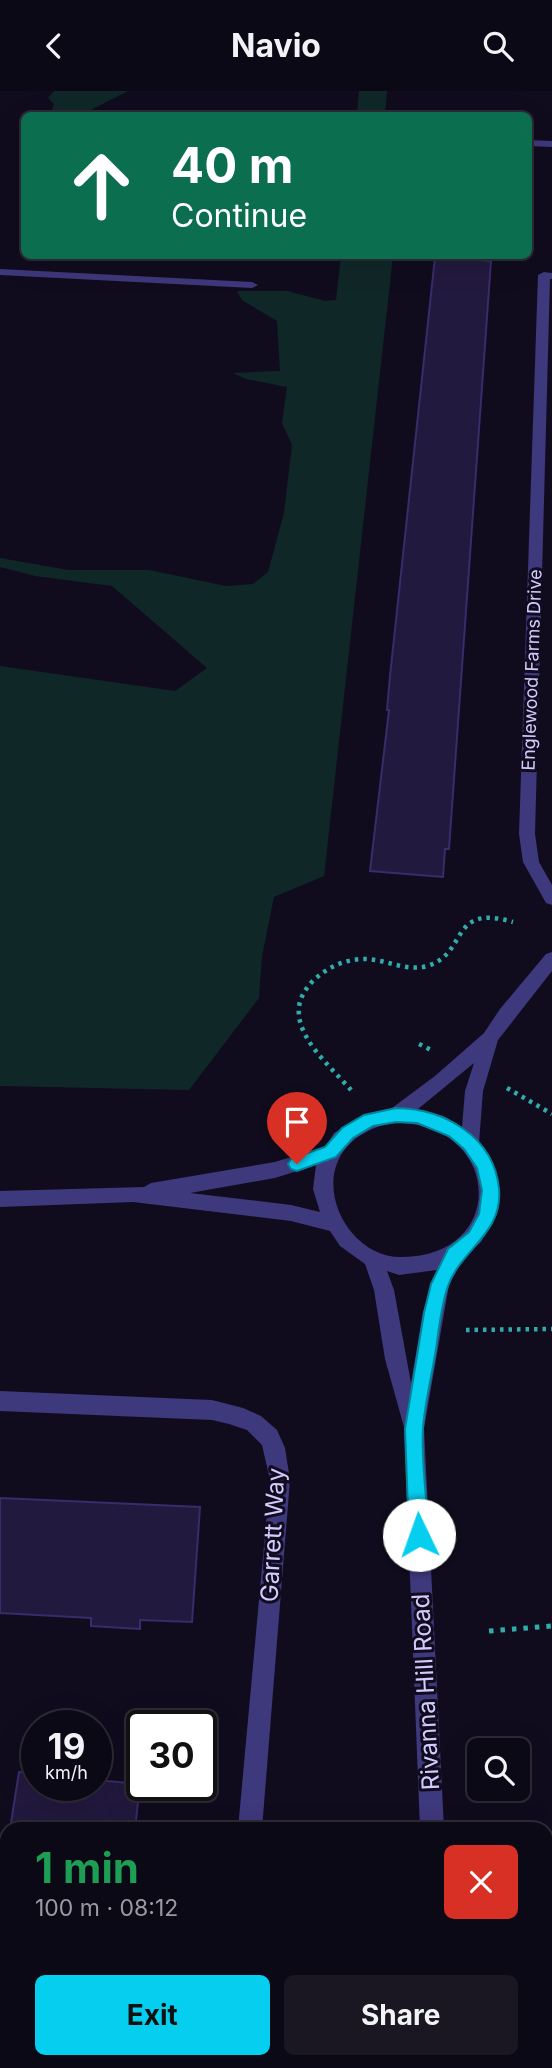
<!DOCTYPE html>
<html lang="en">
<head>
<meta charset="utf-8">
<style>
  :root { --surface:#0c0916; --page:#1a1723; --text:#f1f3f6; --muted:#9a9aa1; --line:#2c2a35; --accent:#05ceef }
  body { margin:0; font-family:Inter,sans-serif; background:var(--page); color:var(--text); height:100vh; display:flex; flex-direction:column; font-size:26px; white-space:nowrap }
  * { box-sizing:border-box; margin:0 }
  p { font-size:23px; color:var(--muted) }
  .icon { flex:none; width:38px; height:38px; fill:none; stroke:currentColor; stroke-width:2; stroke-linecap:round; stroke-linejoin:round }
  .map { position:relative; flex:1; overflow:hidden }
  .drawer { position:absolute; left:0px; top:1731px; width:553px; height:247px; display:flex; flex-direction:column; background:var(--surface); border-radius:21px 21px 0 0; box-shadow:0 7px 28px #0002,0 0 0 2px var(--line) }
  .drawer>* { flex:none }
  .guide { position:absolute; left:21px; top:21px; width:511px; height:147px; border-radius:10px; box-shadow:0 7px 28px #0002,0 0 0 2px var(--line); background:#0b6e4f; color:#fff; overflow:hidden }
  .tools { position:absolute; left:467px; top:1647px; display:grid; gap:14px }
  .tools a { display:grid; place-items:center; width:63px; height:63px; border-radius:10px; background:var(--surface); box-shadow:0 7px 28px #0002,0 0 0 2px var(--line); font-size:35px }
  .speed { position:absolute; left:21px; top:1619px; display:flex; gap:14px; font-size:35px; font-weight:700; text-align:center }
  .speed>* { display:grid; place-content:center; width:91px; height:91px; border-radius:50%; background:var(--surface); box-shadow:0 7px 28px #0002,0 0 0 2px var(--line); line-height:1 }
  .speed small { font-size:18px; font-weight:400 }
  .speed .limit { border:4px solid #111; border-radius:10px; background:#fff; color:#111 }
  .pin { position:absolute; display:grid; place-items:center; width:60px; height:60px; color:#fff; margin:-72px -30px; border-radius:50% 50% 50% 0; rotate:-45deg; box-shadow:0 0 7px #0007 }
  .pin .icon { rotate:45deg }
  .me { position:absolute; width:77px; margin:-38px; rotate:357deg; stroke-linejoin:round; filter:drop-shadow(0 0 5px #0008) }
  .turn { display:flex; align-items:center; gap:24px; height:147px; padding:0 35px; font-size:32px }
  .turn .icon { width:91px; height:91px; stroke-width:2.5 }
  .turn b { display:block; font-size:49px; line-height:60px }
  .round { display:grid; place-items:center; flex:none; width:74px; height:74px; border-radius:10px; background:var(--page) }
  .overview { display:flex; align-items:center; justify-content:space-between; height:119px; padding:0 35px }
  h1 { font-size:42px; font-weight:700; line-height:52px; color:#1e9e55 }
  .cta { display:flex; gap:14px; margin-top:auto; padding:14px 35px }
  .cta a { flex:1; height:80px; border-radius:10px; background:var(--accent); color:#111; font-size:28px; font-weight:700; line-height:80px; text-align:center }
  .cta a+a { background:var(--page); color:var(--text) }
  header { display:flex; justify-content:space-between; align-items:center; height:91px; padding:0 35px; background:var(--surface); font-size:32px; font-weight:700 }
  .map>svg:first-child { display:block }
  .green { fill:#102728 }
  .building { fill:#22193e; stroke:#3a2b6a; stroke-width:2 }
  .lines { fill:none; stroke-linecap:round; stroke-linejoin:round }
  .path-far2 { stroke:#30adaa; stroke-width:2.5; stroke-dasharray:2.5 3.5; stroke-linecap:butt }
  .path-far1 { stroke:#30adaa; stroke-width:4.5; stroke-dasharray:3.5 5; stroke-linecap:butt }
  .path { stroke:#30adaa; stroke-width:5; stroke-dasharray:4.5 7; stroke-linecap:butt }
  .minor { fill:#3e387c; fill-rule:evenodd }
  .route { fill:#05ceef; stroke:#03869b; stroke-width:2 }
  .labels { text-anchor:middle; stroke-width:6; stroke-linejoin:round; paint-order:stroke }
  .far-street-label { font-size:18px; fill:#d3cafe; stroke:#100c1e }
  .near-street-label { font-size:24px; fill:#d3cafe; stroke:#100c1e }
</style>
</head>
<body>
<header><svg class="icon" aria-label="back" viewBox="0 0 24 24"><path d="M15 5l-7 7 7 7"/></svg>Navio<svg class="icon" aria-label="search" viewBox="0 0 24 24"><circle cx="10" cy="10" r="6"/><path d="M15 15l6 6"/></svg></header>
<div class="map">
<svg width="552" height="1977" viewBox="0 0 552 1977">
  <rect width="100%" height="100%" fill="#100c1e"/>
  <!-- green -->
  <g class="green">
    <polygon points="54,0 128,0 87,21 85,24 50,24 54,13 48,7"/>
    <polygon points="359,0 387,0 385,24 357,24"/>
    <polygon points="341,165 393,165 324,785 274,806 262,865 259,907 189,999 0,995 0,575 175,600 207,577 112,495 35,485 0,476 0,467 68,479 149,479 226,495 253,493 268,481 284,422 292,354 282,332 287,296 246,288 233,282 280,280 277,230 242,209 237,200 287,200 325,210 336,209"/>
  </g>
  <!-- building -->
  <g class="building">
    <polygon points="435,166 491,170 449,758 445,758 443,786 370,780 389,619 387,619 390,585"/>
    <polygon points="0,1407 200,1416 192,1531 140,1529 140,1538 91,1535 91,1527 0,1522"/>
    <polygon points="19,1681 37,1683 37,1694 96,1694 96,1689 140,1693 135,1738 10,1738"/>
  </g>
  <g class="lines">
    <!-- path-far2 -->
    <polyline class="path-far2" points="516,164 520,169"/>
    <!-- path-far1 -->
    <g class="path-far1">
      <polyline points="419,953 431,959"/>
      <polyline points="507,997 552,1023"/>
      <path d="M 351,999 C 325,969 272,928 315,888 C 328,876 346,868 364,868 C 386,868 406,881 427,875 C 469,863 448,812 513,831"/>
      <polyline points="466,1239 552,1238"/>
    </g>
    <!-- path -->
    <polyline class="path" points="489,1540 552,1535"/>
    <!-- minor -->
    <g class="minor">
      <polygon points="528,49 552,50 552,56 528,55"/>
      <polygon points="0,178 252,191 258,194 252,197 0,184"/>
      <polygon points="544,181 552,182 552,188 550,188 535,743 539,771 552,794 552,814 546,812 523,771 519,743 538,184"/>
      <path d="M 552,861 L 552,880 L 498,949 L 483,1000 L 479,1052 L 496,1083 L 499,1104 L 492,1132 L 481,1151 L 462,1168 L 449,1194 L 424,1337 L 444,1738 L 420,1738 L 404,1336 L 385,1268 L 374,1199 L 365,1173 L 340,1155 L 330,1140 L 291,1130 L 133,1111 L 0,1116 L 0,1100 L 144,1096 L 151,1092 L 275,1071 L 326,1055 L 334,1042 L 364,1024 L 392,1017 L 435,985 L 484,942 L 500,918 L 546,863 ZM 474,972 L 465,1000 L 462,1036 L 444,1025 L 418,1018 ZM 401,1032 C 501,1036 508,1165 402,1166 C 344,1167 304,1080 361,1044 C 374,1036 386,1032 401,1032 ZM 316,1074 L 313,1098 L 320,1121 L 291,1114 L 190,1102 L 275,1087 ZM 437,1179 L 423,1221 L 411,1292 L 394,1199 L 387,1180 L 399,1184 Z"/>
      <polygon points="0,1300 212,1309 243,1317 261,1325 277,1339 285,1357 290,1389 262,1738 238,1738 270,1389 262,1354 247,1339 229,1333 212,1329 0,1320"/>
      <polygon points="217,1970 242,1970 242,1977 216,1977"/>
      <rect x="430" y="1970" width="26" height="7"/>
    </g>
  </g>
  <!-- route -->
  <path class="route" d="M 396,1017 C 444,1018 494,1045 499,1098 C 503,1143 461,1158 448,1195 C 441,1215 439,1237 436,1258 C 432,1284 425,1311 423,1337 C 421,1372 427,1409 429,1444 L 426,1451 L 419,1454 L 412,1451 L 409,1444 L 405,1338 L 424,1222 L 431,1193 L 448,1158 L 469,1141 L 479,1123 L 482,1099 L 477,1077 L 464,1058 L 449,1045 L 417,1032 L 396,1031 L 373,1035 L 353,1047 L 336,1066 L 297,1080 L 291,1078 L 288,1073 L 291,1068 L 325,1056 L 342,1037 L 364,1024 Z"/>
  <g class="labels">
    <!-- far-street labels -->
    <g class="far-street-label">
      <text transform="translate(532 579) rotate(-88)" y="6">Englewood Farms Drive</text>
    </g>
    <!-- near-street labels -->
    <g class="near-street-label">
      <text transform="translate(273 1444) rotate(-87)" y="8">Garrett Way</text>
      <text transform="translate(426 1601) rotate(-93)" y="8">Rivanna Hill Road</text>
    </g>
  </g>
</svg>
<div class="tools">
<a><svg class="icon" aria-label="search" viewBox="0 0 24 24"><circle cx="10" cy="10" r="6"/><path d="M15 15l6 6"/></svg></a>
</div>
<div class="speed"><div>19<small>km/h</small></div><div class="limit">30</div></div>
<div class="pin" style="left:297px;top:1073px;background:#d93025"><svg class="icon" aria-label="arrive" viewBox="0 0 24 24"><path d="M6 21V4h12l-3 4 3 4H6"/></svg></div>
<svg class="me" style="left:419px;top:1444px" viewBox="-20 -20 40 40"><circle r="19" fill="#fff"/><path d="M0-13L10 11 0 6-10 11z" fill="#05ceef"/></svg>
<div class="guide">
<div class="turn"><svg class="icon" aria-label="ahead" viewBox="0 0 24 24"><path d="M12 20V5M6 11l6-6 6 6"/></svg><div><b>40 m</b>Continue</div></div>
</div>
<section class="drawer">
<div class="overview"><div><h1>1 min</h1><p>100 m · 08:12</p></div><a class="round" style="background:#d93025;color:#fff"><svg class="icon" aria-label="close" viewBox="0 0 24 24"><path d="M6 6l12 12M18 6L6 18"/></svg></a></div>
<div class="cta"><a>Exit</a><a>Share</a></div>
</section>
</div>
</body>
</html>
